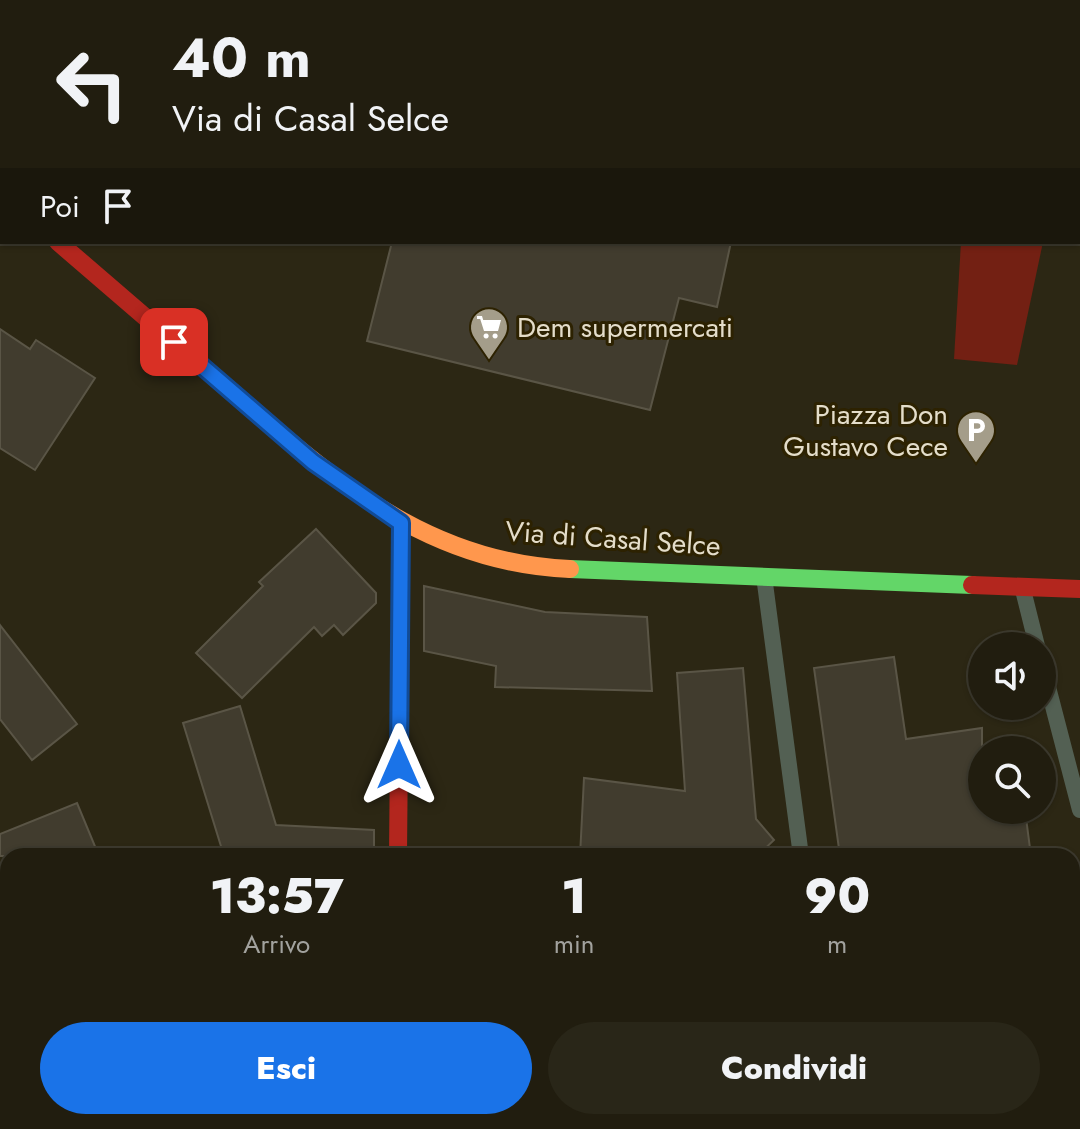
<!DOCTYPE html>
<html lang="it">
<head>
<meta charset="utf-8">
<style>
  :root { --surface:#211d0f; --page:#292618; --text:#f1f3f6; --muted:#a2a29e; --line:#3e3b2f; --accent:#1a73e8 }
  body { margin:0; font-family:Jost,sans-serif; background:var(--page); color:var(--text); height:100vh; display:flex; flex-direction:column; font-size:30px; white-space:nowrap }
  * { box-sizing:border-box; margin:0 }
  p { font-size:26px; color:var(--muted) }
  .icon { flex:none; width:44px; height:44px; fill:none; stroke:currentColor; stroke-width:2; stroke-linecap:round; stroke-linejoin:round }
  .map { position:relative; flex:1; overflow:hidden }
  .panel { position:absolute; left:0px; top:848px; width:1080px; height:282px; display:flex; flex-direction:column; background:var(--surface); border-radius:24px 24px 0 0; box-shadow:0 2px 6px #0004,0 0 0 2px var(--line) }
  .panel>* { flex:none }
  .banner { position:absolute; left:0px; top:0px; width:1080px; height:244px; box-shadow:0 2px 6px #0004,0 0 0 2px var(--line); background:#211d0f; color:var(--text); overflow:hidden }
  .fabs { position:absolute; left:968px; top:632px; display:grid; gap:16px }
  .fabs a { display:grid; place-items:center; width:88px; height:88px; border-radius:50%; background:var(--surface); box-shadow:0 2px 6px #0004,0 0 0 2px var(--line); font-size:40px }
  .pin { position:absolute; display:grid; place-items:center; width:68px; height:68px; color:#fff; margin:-34px; border-radius:16px; box-shadow:0 4px 12px #0006 }
  .me { position:absolute; width:88px; margin:-44px; rotate:0deg; stroke-linejoin:round; filter:drop-shadow(0 0 6px #0008) }
  .turn { display:flex; align-items:center; gap:28px; height:168px; padding:0 40px; font-size:36px }
  .turn .icon { width:104px; height:104px; stroke-width:2.5 }
  .turn b { display:block; font-size:56px; line-height:68px }
  .then { display:flex; align-items:center; height:76px; padding:0 40px; background:#0003; gap:16px; font-size:30px }
  .eta { display:flex; justify-content:space-evenly; align-items:center; height:136px; text-align:center }
  .eta b { font-size:48px; font-weight:800; line-height:56px }
  .primary-button { display:flex; gap:16px; margin-top:auto; padding:16px 40px }
  .primary-button a { flex:1; height:92px; border-radius:48px; background:var(--accent); color:#fff; font-size:32px; font-weight:800; line-height:92px; text-align:center }
  .primary-button a+a { background:var(--page); color:var(--text) }
  .map>svg:first-child { display:block }
  .green { fill:#732013 }
  .building { fill:#413c2e; stroke:#5a5546; stroke-width:2 }
  .lines { fill:none; stroke-linecap:round; stroke-linejoin:round }
  .lane { stroke:#536053; stroke-width:16 }
  .street { stroke:#536053; stroke-width:30 }
  .fast { stroke:#63d668; stroke-width:18 }
  .slow { stroke:#ff974d; stroke-width:18 }
  .jam { stroke:#b3261e; stroke-width:18 }
  .route-casing { stroke:#114b97; stroke-width:20 }
  .route { stroke:#1a73e8; stroke-width:14 }
  .labels { text-anchor:middle; stroke-width:6; stroke-linejoin:round; paint-order:stroke }
  .poi-label { font-size:28px; fill:#e4ddca; stroke:#2d2201; text-anchor:start }
  .street-label { font-size:28px; fill:#e4ddca; stroke:#2d2201 }
</style>
</head>
<body>
<div class="map">
<svg width="1080" height="1129" viewBox="0 0 1080 1129">
  <rect width="100%" height="100%" fill="#2c2714"/>
  <!-- green -->
  <polygon class="green" points="961,242 1043,242 1017,365 954,359"/>
  <!-- building -->
  <g class="building">
    <polygon points="392,242 731,242 717,307 679,298 650,410 367,341"/>
    <polygon points="0,329 30,349 36,340 95,378 35,470 0,448"/>
    <polygon points="316,529 376,593 376,603 343,635 334,625 322,636 314,627 242,698 196,653 263,586 259,582"/>
    <polygon points="424,586 545,612 647,617 652,691 495,687 496,666 424,651"/>
    <polygon points="0,625 77,724 32,760 0,719"/>
    <polygon points="894,657 906,739 982,728 982,810 1025,810 1031,856 840,856 814,668"/>
    <polygon points="743,668 756,819 774,840 757,856 580,856 584,778 685,791 677,673"/>
    <polygon points="240,706 276,825 374,830 374,856 224,856 183,723"/>
    <polygon points="77,803 99,856 0,856 0,834"/>
  </g>
  <g class="lines">
    <!-- lane -->
    <g class="lane">
      <polyline points="441,0 442,2"/>
      <polyline points="764,576 801,856"/>
      <polyline points="1023,590 1037,646"/>
      <polyline points="1042,664 1080,810"/>
    </g>
    <!-- street -->
    <g class="street">
      <polyline points="541,0 545,2"/>
      <polyline points="81,2 81,0"/>
      <polyline points="1078,154 1080,154"/>
      <polyline points="0,227 2,225"/>
      <polyline points="384,1129 385,1122"/>
    </g>
    <!-- fast -->
    <polyline class="fast" points="570,569 972,585"/>
    <!-- slow -->
    <g class="slow">
      <polyline points="0,192 2,194"/>
      <path d="M 260,416 C 352,496 443,564 570,569"/>
    </g>
    <!-- jam -->
    <g class="jam">
      <polyline points="58,242 260,416"/>
      <polyline points="972,585 1080,589"/>
      <polyline points="398,856 401,523"/>
    </g>
  </g>
  <g class="lines">
    <defs>
      <polyline id="route" points="174,342 313,462 401,523 399,765"/>
    </defs>
    <!-- route casing -->
    <use href="#route" class="route-casing"/>
    <!-- route -->
    <use href="#route" class="route"/>
  </g>
  <!-- icons -->
  <defs>
    <symbol id="supermarket-pin" viewBox="-11 -11 22 30"><path d="M0 17L-7.5 6A9.5 9.5 0 1 1 7.5 6Z" fill="#a49d8a" stroke="#2d2201"/><path d="M-6-5.5h2.5l.6 2H6L4.5 2H-2.5L-4.4-4H-6ZM-1.5 3.2a1.3 1.3 0 1 0 .1 0ZM3 3.2a1.3 1.3 0 1 0 .1 0Z" fill="#fff"/></symbol>
    <symbol id="parking-pin" viewBox="-11 -11 22 30"><path d="M0 17L-7.5 6A9.5 9.5 0 1 1 7.5 6Z" fill="#a49d8a" stroke="#2d2201"/><path d="M-3.5-5.5H1a3.5 3.5 0 0 1 0 7H-1V5.5H-3.5ZM-1-3.4V-.6H.8a1.4 1.4 0 0 0 0-2.8Z" fill="#fff"/></symbol>
  </defs>
  <g fill-rule="evenodd">
    <use href="#supermarket-pin" x="467" y="305" width="44" height="60"/>
    <use href="#parking-pin" x="954" y="408" width="44" height="60"/>
  </g>
  <g class="labels">
    <!-- poi labels -->
    <g class="poi-label">
      <text x="517" y="337">Dem supermercati</text>
      <text x="948" y="424" text-anchor="end">Piazza Don<tspan x="948" dy="32">Gustavo Cece</tspan></text>
    </g>
    <!-- street labels -->
    <g class="street-label">
      <text transform="translate(613 538) rotate(4)" y="10">Via di Casal Selce</text>
    </g>
  </g>
</svg>
<div class="fabs">
<a><svg class="icon" aria-label="sound" viewBox="0 0 24 24"><path d="M4 9h4l5-4v14l-5-4H4zM17 9q2 3 0 6"/></svg></a>
<a><svg class="icon" aria-label="search" viewBox="0 0 24 24"><circle cx="10" cy="10" r="6"/><path d="M15 15l6 6"/></svg></a>
</div>
<div class="pin" style="left:174px;top:342px;background:#d93025"><svg class="icon" aria-label="arrive" viewBox="0 0 24 24"><path d="M6 21V4h12l-3 4 3 4H6"/></svg></div>
<svg class="me" style="left:399px;top:765px" viewBox="-20 -20 40 40"><path d="M0-17L14 15 0 8-14 15z" fill="#1a73e8" stroke="#fff" stroke-width="4"/></svg>
<div class="banner">
<div class="turn"><svg class="icon" aria-label="left" viewBox="0 0 24 24"><path d="M17 20v-9H6M10 6l-5 5 5 5"/></svg><div><b>40 m</b>Via di Casal Selce</div></div>
<div class="then">Poi<svg class="icon" aria-label="arrive" viewBox="0 0 24 24"><path d="M6 21V4h12l-3 4 3 4H6"/></svg></div>
</div>
<section class="panel">
<div class="eta">
<div><b>13:57</b><p>Arrivo</p></div>
<div><b>1</b><p>min</p></div>
<div><b>90</b><p>m</p></div>
</div>
<div class="primary-button"><a>Esci</a><a>Condividi</a></div>
</section>
</div>
</body>
</html>
